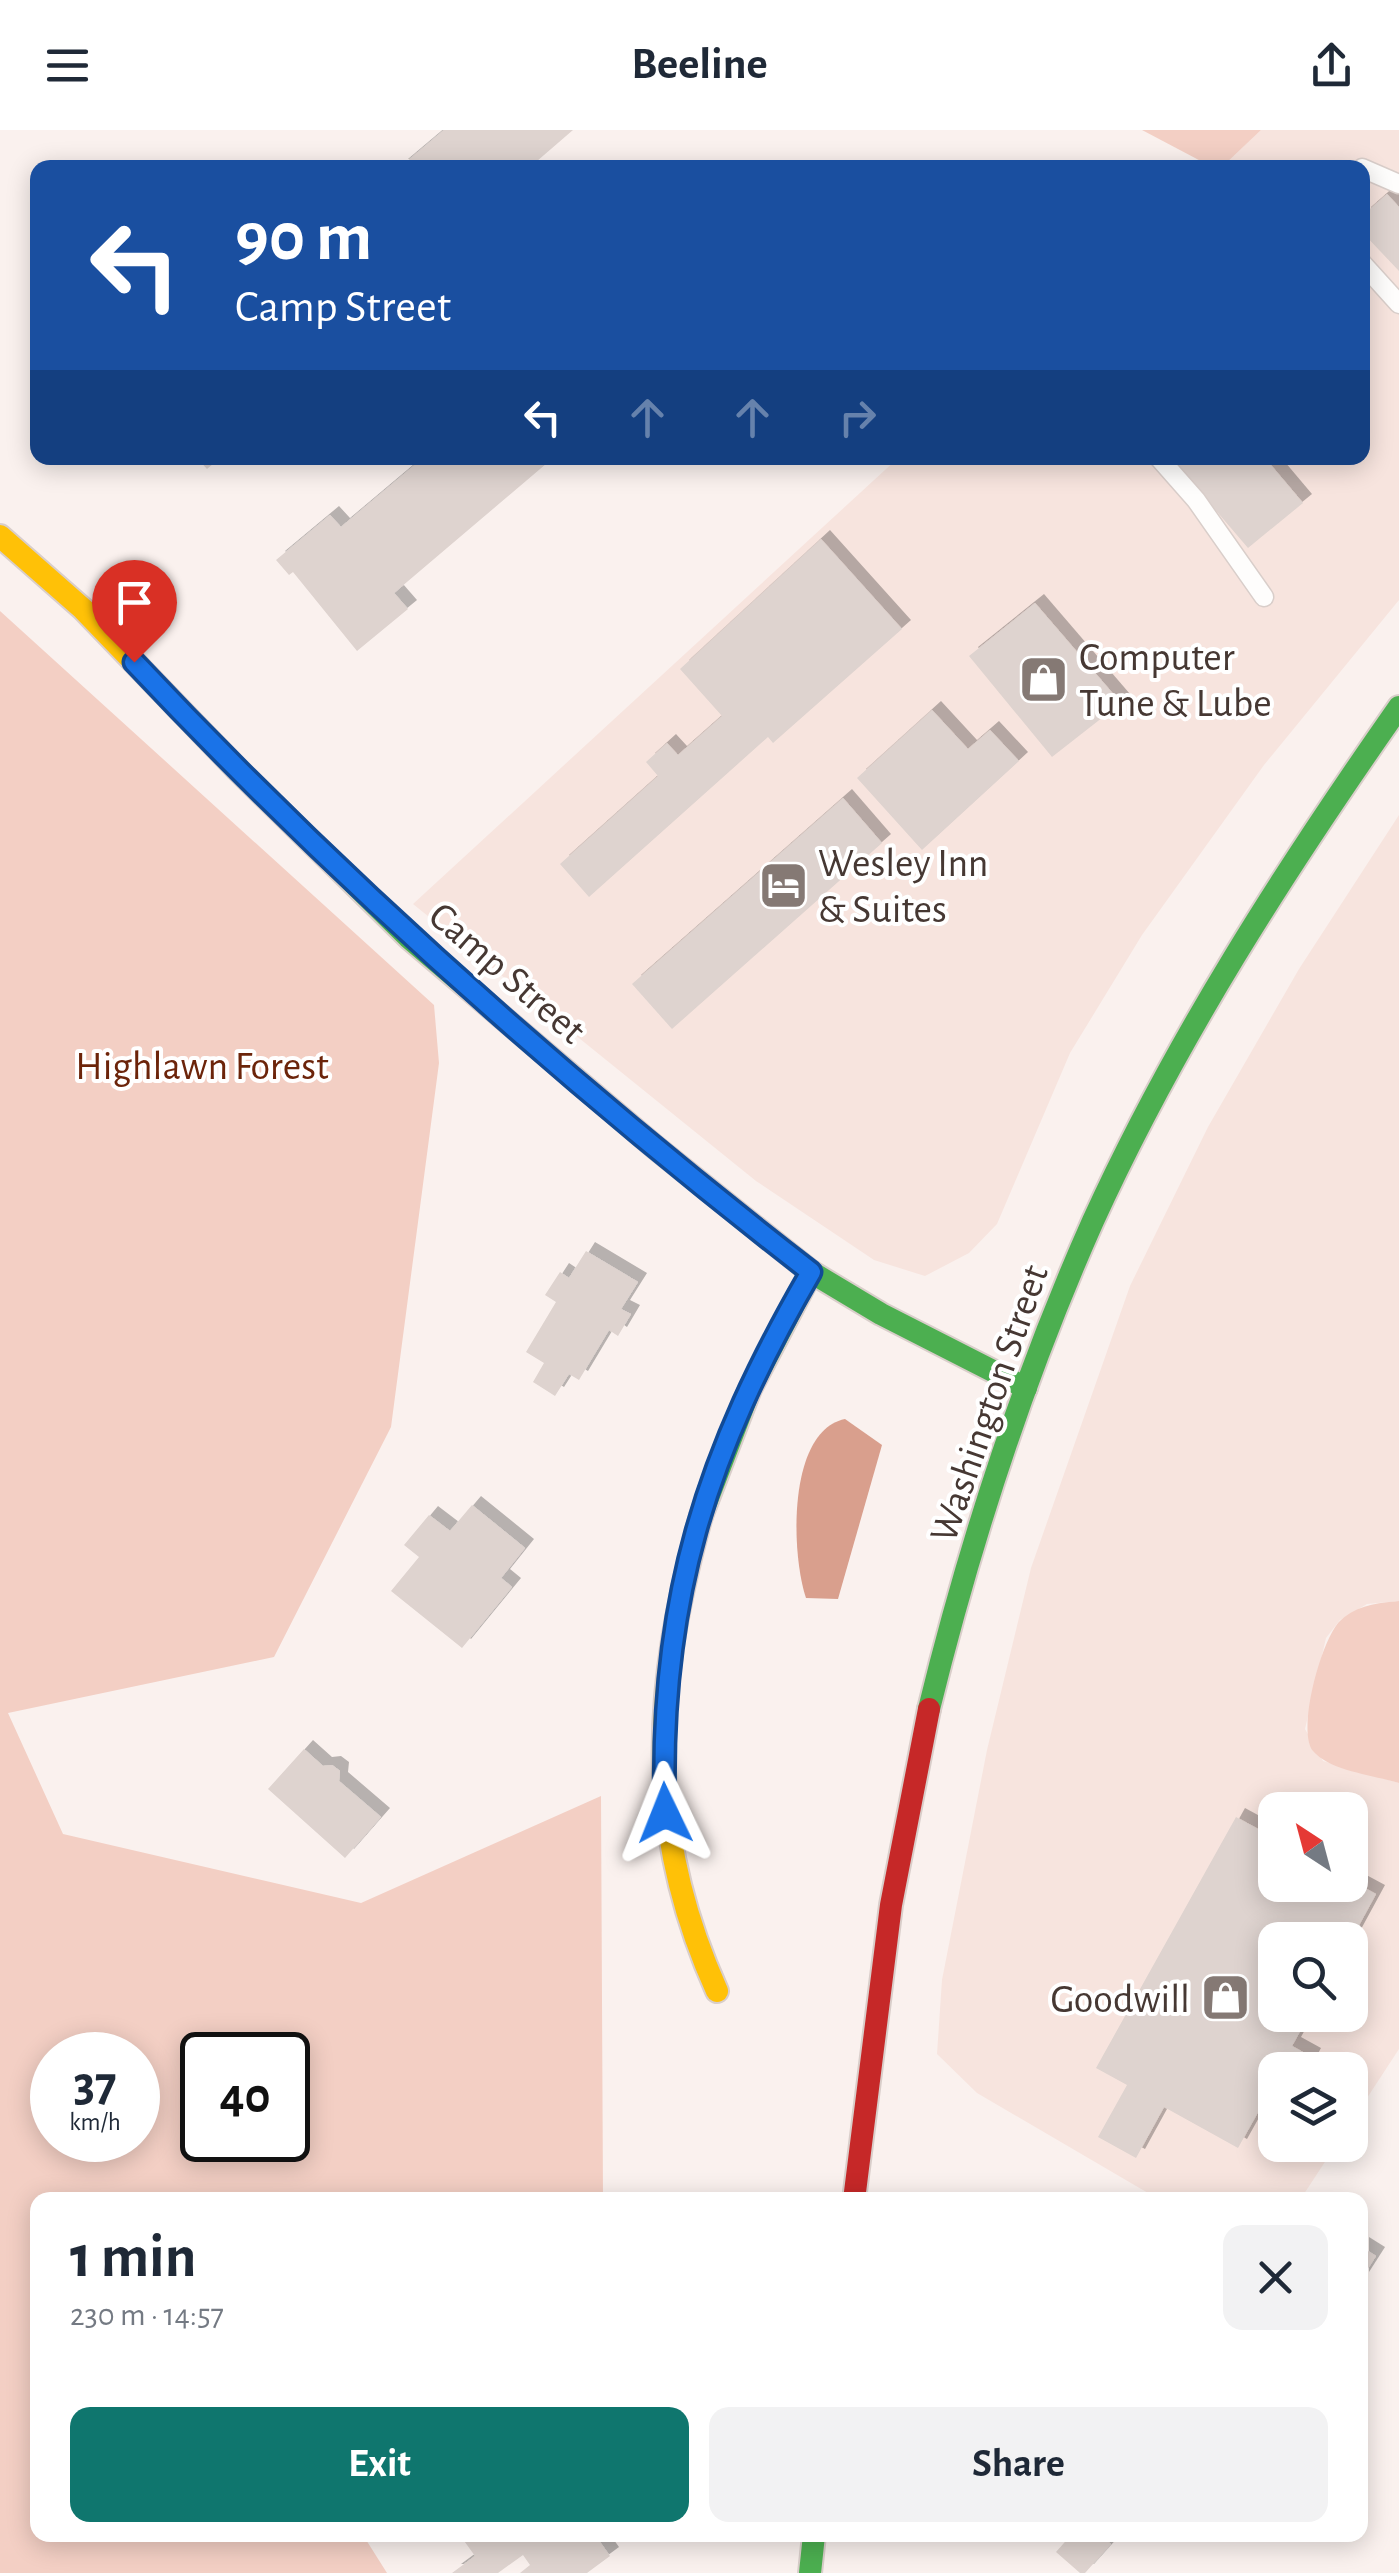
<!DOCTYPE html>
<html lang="en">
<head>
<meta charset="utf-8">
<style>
  :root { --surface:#fff; --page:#f2f2f3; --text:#1f2937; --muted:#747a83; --accent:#0f766e }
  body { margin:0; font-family:"Alegreya Sans",sans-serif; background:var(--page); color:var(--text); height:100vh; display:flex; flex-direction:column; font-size:38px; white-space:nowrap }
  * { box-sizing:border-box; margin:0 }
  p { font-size:32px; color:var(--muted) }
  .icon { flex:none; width:55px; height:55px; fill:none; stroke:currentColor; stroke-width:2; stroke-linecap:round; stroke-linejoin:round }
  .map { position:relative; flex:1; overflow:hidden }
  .side { position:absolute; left:30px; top:2062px; width:1338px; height:350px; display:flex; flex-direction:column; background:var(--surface); border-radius:20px; box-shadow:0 5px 25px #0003 }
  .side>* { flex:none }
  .guide { position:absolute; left:30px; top:30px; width:1340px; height:305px; border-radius:20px; box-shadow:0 5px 25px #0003; background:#1a4fa0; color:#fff; overflow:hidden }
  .needle { width:65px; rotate:324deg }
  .buttons { position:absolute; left:1258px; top:1662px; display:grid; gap:20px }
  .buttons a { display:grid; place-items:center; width:110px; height:110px; border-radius:20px; background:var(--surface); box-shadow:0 5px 25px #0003; font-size:50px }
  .speed { position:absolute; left:30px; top:1902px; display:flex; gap:20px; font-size:50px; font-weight:700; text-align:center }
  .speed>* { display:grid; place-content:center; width:130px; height:130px; border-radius:50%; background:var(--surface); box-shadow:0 5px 25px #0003; line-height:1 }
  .speed small { font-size:25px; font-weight:400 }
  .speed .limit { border:5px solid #111; border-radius:15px; background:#fff; color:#111 }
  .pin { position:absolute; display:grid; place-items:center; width:85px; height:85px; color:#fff; margin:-102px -42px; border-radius:50% 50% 50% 0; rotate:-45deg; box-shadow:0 0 10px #0007 }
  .pin .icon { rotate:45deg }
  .me { position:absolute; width:110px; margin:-55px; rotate:358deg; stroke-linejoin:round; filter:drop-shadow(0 0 8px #0008) }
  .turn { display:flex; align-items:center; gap:35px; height:210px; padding:0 40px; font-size:45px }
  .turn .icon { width:130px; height:130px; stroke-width:2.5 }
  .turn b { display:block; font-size:70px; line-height:85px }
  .lanes { display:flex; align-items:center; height:95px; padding:0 40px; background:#0003; justify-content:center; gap:50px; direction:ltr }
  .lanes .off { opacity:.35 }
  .round { display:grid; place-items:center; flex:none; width:105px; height:105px; border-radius:20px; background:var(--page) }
  .overview { display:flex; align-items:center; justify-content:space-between; height:170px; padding:0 40px }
  h1 { font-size:60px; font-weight:700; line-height:75px }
  .cta { display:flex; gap:20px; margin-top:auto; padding:20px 40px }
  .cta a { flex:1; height:115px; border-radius:20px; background:var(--accent); color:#fff; font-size:40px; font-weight:700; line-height:115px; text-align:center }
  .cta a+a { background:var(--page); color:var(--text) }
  header { display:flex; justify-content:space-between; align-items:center; height:130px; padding:0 40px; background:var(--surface); font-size:45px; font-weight:700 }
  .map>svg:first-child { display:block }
  .built { fill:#f7e4de; fill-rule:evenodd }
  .green { fill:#f3cfc4; fill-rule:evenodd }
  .water { fill:#d99f8d }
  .building { fill:#ded3cf; filter:url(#shadow) }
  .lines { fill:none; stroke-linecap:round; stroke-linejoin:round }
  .lane-casing { stroke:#d9ceca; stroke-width:21 }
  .fast-casing { stroke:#d9ceca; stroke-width:26 }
  .slow-casing { stroke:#d9ceca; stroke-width:26 }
  .jam-casing { stroke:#d9ceca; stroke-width:26 }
  .lane { stroke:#fefdfc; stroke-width:18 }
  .fast { stroke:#4caf50; stroke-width:22 }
  .slow { stroke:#ffc107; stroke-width:22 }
  .jam { stroke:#c62828; stroke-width:22 }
  .route-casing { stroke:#114b97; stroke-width:25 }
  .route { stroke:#1a73e8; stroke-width:18 }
  .labels { text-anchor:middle; stroke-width:8; stroke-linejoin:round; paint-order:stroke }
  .poi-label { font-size:40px; fill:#463833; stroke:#fff; text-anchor:start }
  .street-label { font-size:40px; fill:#463833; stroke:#fff }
  .park-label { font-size:40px; fill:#6c240a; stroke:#fff }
</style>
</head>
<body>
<header><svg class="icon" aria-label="menu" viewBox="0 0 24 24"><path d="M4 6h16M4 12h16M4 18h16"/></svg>Beeline<svg class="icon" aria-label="share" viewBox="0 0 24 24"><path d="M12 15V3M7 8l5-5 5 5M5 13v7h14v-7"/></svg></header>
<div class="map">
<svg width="1399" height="2443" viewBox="0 0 1399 2443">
  <defs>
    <filter id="shadow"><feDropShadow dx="9" dy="-9" stdDeviation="0" flood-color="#0004"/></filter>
  </defs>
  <rect width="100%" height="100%" fill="#faf1ee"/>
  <!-- built -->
  <g class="built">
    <polygon points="1261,0 1399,0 1399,470 1264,635 1142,805 1070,923 997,1094 969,1123 925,1146 874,1130 756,1051 413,774 898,328 1362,328 1362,38 1222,37"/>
    <path d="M 1399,685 L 1399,1471 L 1367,1474 L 1340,1490 L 1326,1508 L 1305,1599 L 1323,1631 L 1399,1653 L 1399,1919 L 1350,1994 L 1350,1940 L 1275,1940 L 1275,2015 L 1336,2015 L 1300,2070 L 1160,2070 L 977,1963 L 937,1924 L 942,1850 L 987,1620 L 1031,1438 L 1130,1156 L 1208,997 L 1299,839 ZM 1275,1680 L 1350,1680 L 1350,1755 L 1275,1755 ZM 1275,1810 L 1350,1810 L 1350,1885 L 1275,1885 Z"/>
  </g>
  <!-- green -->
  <g class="green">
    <polygon points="1142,0 1261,0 1222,37 1214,38"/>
    <path d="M 0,481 L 434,875 L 439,933 L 391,1297 L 274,1527 L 8,1583 L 63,1704 L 361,1773 L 601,1666 L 603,2070 L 38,2070 L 38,2405 L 363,2405 L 387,2443 L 0,2443 ZM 52,1925 L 138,1925 L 138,2010 L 52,2010 ZM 202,1925 L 288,1925 L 288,2010 L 202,2010 Z"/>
    <path d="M 1399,1471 L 1399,1653 C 1373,1645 1330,1641 1313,1621 C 1296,1601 1322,1506 1341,1490 C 1358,1475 1377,1473 1399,1471 Z"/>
  </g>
  <!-- water -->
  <path class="water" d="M 845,1289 L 882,1315 L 838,1469 L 806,1468 C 791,1424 787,1301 845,1289 Z"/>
  <!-- building -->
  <g class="building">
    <polygon points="444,0 573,0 529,38 399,38"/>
    <polygon points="1387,64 1399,77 1399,141 1362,102 1362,86"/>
    <polygon points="197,328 220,328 207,339"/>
    <polygon points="423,328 553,328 394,463 408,479 357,521 293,442 289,445 276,430 330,385 341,397"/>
    <polygon points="1171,328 1265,328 1303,373 1248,418"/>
    <polygon points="821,409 902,499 773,613 768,607 589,767 560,734 658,646 646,632 667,613 678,625 722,586 680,539"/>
    <polygon points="1035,473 1121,573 1052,627 969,526"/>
    <polygon points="932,580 968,619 990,600 1019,631 922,720 857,648"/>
    <polygon points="843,668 882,713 672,899 632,854"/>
    <polygon points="586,1121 638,1152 621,1179 631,1184 618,1206 609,1200 579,1250 569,1244 555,1266 533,1252 544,1233 526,1222 556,1172 545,1165 560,1142 569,1148"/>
    <polygon points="472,1375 525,1418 501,1448 512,1457 462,1518 391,1461 419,1427 404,1415 429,1385 450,1401"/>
    <polygon points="304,1619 323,1636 332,1635 340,1641 339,1651 381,1687 345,1728 268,1659"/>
    <polygon points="1236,1687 1275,1708 1275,1755 1350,1755 1350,1750 1376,1764 1351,1810 1275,1810 1275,1885 1309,1885 1292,1916 1312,1927 1305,1940 1275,1940 1275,1952 1238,2018 1164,1977 1136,2028 1098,2007 1127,1955 1096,1938"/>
    <polygon points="1360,2116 1376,2126 1360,2151"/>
    <polygon points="467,2405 595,2405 610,2426 587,2443 520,2443 530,2435 523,2425 498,2443 452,2443 475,2426 462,2408"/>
    <polygon points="1071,2405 1100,2405 1111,2414 1085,2443 1080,2443 1056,2422"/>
  </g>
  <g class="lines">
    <defs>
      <g id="lane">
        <polyline points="1362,38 1399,54"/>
        <polyline points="1362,133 1399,174"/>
        <polyline points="1159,328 1196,370 1264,467"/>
      </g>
      <g id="fast">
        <polyline points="237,639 408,807 655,1017 811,1142 881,1184 1026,1258"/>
        <polyline points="701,1386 750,1259 811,1142"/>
        <path d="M 929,1579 C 970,1412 1023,1248 1093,1091 C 1176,909 1285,740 1399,577"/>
        <polyline points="810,2443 814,2405"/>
      </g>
      <g id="slow">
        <polyline points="0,406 83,479 237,639"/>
        <path d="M 701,1386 C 654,1556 643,1697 717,1861"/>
      </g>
      <polyline id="jam" points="854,2070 891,1775 929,1579"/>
    </defs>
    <!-- lane casing -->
    <use href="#lane" class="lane-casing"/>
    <!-- fast casing -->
    <use href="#fast" class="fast-casing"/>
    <!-- slow casing -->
    <use href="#slow" class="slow-casing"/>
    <!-- jam casing -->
    <use href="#jam" class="jam-casing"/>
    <!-- lane -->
    <use href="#lane" class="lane"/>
    <!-- fast -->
    <use href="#fast" class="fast"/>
    <!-- slow -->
    <use href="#slow" class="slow"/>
    <!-- jam -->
    <use href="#jam" class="jam"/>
  </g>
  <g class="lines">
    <defs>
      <path id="route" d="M 134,532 C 343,754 570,955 811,1142 C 706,1323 658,1472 665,1683"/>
    </defs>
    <!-- route casing -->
    <use href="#route" class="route-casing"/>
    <!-- route -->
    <use href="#route" class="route"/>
  </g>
  <!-- icons -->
  <defs>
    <symbol id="shop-square" viewBox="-11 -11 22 22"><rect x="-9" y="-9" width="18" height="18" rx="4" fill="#857974" stroke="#fff"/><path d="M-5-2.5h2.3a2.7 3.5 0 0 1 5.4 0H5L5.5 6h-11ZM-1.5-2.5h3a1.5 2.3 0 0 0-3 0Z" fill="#fff"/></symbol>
    <symbol id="hotel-square" viewBox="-11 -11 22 22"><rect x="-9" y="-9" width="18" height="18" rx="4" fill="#857974" stroke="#fff"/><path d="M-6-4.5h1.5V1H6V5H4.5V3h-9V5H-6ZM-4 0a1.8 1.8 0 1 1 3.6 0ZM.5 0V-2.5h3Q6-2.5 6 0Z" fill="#fff"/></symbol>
  </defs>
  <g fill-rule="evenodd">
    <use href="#shop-square" x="1016" y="522" width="55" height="55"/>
    <use href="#hotel-square" x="756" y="728" width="55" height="55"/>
    <use href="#shop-square" x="1198" y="1840" width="55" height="55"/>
  </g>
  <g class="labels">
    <!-- poi labels -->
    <g class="poi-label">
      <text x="1079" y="540">Computer<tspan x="1079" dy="46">Tune &amp; Lube</tspan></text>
      <text x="818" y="746">Wesley Inn<tspan x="818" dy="46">&amp; Suites</tspan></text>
      <text x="1190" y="1882" text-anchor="end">Goodwill</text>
    </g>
    <!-- street labels -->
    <g class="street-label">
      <text transform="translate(508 842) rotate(41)" y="14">Camp Street</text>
      <text transform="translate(988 1273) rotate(-71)" y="14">Washington Street</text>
    </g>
    <!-- park labels -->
    <g class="park-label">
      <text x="202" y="949">Highlawn Forest</text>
    </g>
  </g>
</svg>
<div class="buttons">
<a><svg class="needle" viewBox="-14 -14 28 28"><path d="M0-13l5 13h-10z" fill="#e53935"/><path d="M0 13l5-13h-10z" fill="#747a83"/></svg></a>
<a><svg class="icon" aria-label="search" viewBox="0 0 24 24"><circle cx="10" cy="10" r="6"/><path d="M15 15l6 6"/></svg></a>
<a><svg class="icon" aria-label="layers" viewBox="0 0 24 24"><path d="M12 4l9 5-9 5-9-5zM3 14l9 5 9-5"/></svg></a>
</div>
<div class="speed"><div>37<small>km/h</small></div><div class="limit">40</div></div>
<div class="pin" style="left:134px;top:532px;background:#d93025"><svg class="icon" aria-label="arrive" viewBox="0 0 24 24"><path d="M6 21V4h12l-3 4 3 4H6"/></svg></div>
<svg class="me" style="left:665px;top:1683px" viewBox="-20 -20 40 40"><path d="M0-17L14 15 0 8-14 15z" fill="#1a73e8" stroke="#fff" stroke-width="4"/></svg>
<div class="guide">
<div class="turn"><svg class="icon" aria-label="left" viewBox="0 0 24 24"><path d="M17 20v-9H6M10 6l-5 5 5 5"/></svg><div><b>90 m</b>Camp Street</div></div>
<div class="lanes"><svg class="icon" aria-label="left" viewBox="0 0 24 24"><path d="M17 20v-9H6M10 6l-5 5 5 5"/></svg><svg class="icon off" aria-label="ahead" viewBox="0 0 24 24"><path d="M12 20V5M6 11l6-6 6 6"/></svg><svg class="icon off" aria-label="ahead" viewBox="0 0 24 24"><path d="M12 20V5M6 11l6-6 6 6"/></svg><svg class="icon off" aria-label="right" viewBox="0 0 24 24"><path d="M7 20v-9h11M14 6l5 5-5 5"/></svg></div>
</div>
<section class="side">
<div class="overview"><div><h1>1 min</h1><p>230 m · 14:57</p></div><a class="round"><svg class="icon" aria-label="close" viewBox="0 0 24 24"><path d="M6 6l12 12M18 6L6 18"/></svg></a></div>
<div class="cta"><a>Exit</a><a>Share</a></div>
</section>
</div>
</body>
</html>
